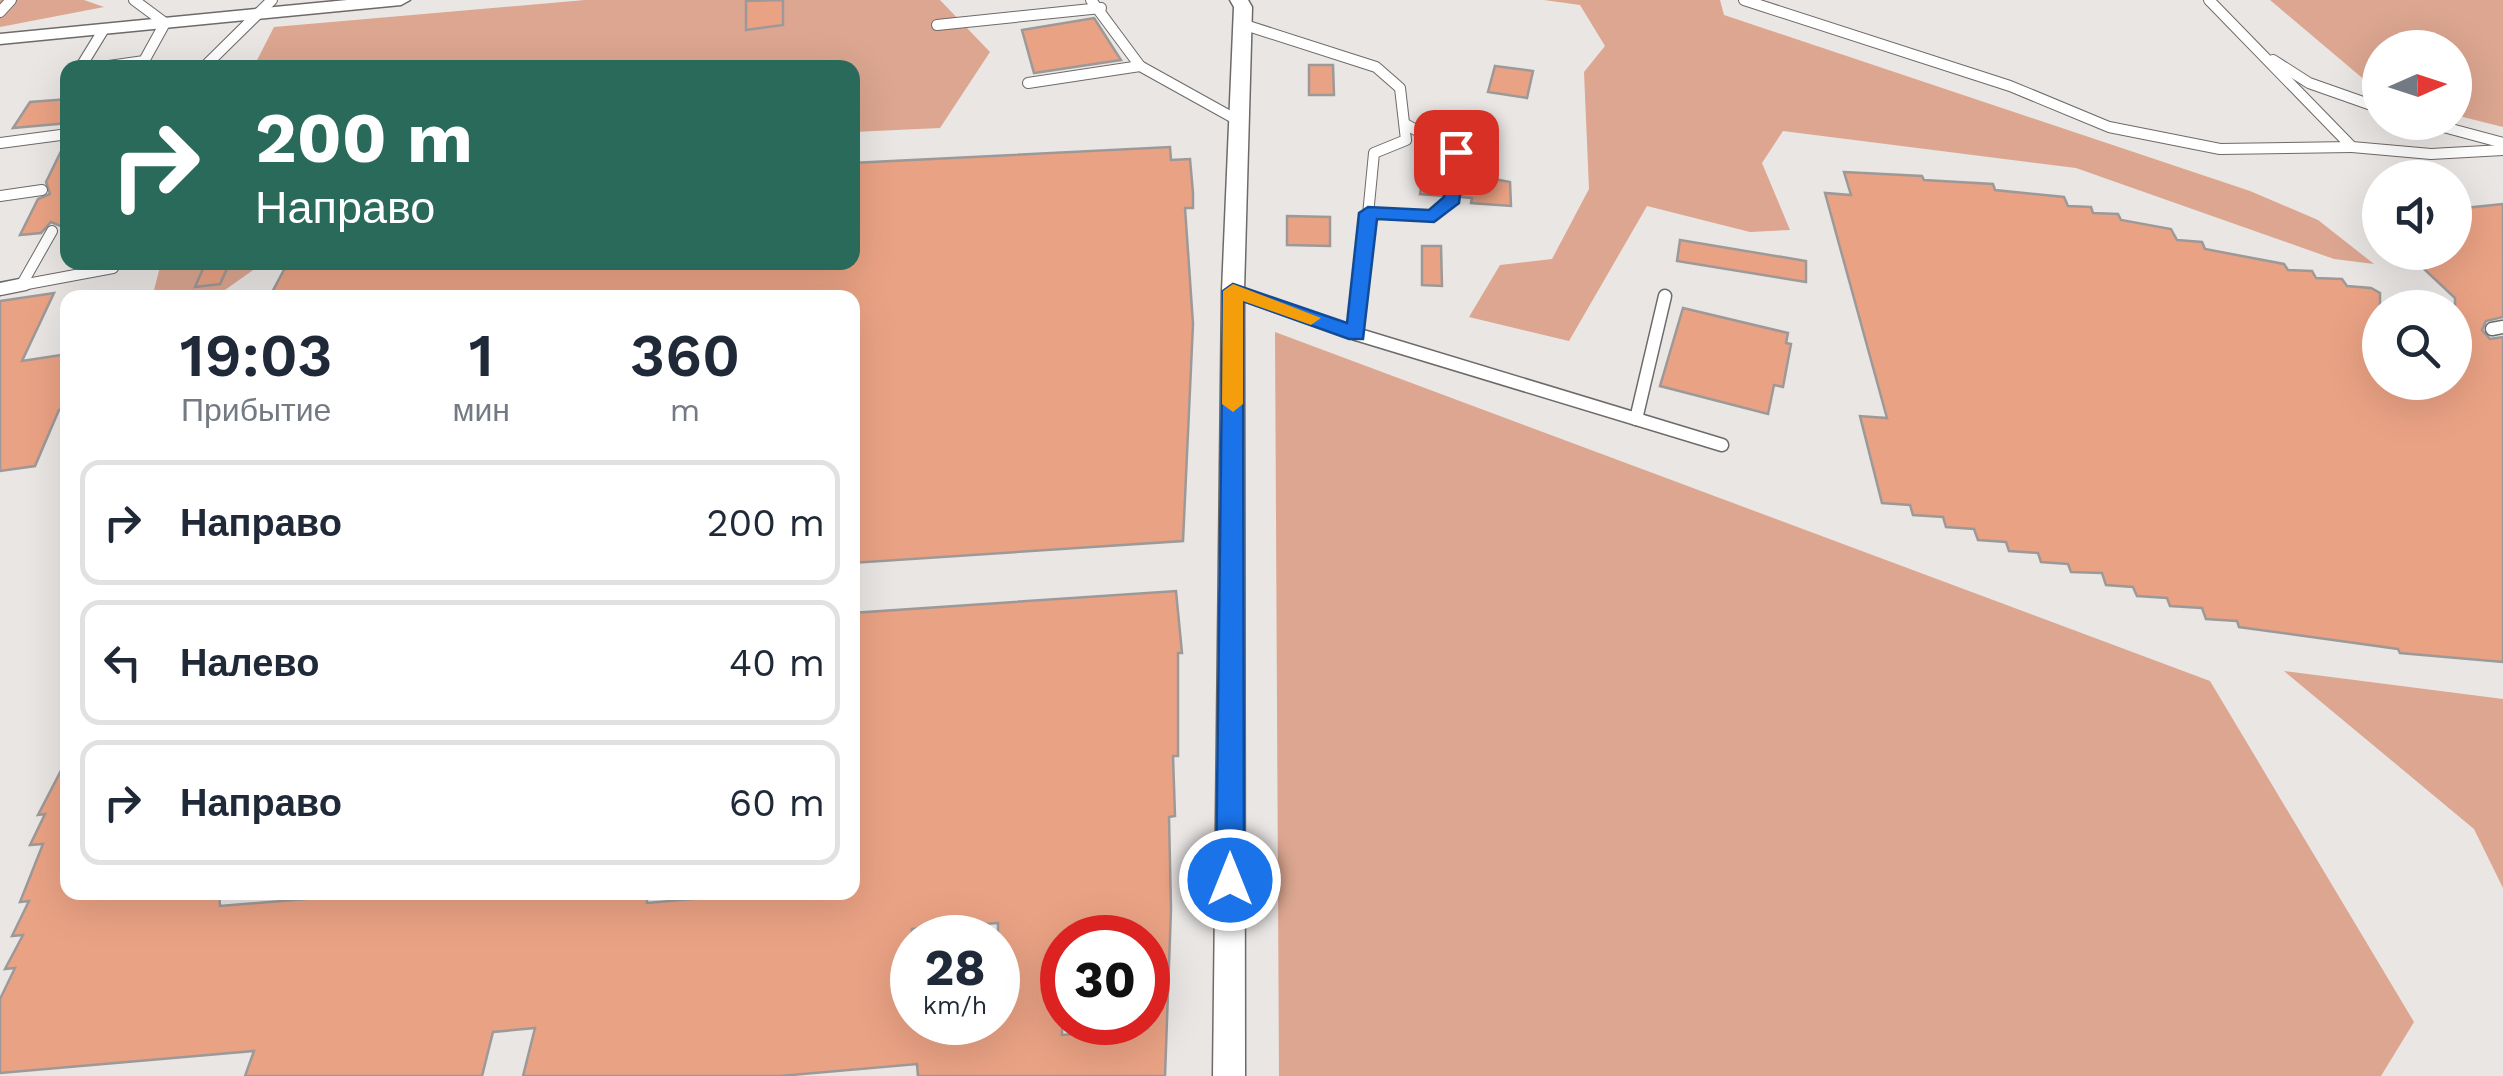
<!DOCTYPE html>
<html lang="ru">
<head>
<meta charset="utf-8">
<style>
  :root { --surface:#fff; --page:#f6f6f7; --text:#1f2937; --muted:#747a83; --line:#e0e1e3 }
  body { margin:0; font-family:"Work Sans",sans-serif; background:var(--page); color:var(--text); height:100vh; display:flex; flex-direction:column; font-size:38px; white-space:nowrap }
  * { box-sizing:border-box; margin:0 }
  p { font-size:32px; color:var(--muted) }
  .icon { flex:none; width:55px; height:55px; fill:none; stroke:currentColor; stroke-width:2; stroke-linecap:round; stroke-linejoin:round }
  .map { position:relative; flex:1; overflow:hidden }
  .panel { position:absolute; left:60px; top:290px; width:800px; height:610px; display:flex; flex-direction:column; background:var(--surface); border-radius:20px; box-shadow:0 10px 40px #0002 }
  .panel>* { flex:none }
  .banner { position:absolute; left:60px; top:60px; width:800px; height:210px; border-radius:20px; box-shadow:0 10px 40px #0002; background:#296a5a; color:#fff; overflow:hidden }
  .needle { width:65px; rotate:87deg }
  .tools { position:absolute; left:2362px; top:30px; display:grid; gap:20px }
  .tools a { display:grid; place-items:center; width:110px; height:110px; border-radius:50%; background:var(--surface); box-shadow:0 10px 40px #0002; font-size:50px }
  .speed { position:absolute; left:890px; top:915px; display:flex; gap:20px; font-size:50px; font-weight:700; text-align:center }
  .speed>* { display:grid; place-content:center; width:130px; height:130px; border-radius:50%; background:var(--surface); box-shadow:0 10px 40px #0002; line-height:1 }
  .speed small { font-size:25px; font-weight:400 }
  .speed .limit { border:15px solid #d22; background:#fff; color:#111 }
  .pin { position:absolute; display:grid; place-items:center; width:85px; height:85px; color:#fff; margin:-42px; border-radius:20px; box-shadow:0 5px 15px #0006 }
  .me { position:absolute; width:110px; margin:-55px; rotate:0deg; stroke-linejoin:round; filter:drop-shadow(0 0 8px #0008) }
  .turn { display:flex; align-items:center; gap:35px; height:210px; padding:0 30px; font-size:45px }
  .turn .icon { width:130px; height:130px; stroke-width:2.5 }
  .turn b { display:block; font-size:70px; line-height:85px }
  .eta { display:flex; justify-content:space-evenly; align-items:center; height:170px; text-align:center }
  .eta b { font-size:60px; font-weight:600; line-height:70px }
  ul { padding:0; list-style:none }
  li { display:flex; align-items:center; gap:30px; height:125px; margin:0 20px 15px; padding:0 10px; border:5px solid var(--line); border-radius:20px }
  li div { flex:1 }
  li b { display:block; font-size:38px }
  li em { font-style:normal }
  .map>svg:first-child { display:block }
  .green { fill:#dca690 }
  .building { fill:#eaa284; stroke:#9d9998; stroke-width:2.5; fill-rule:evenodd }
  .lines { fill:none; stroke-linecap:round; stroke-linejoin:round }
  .lane-far1-casing { stroke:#6d6a69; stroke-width:12 }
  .lane-casing { stroke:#6d6a69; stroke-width:15 }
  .street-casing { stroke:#6d6a69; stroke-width:3 }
  .lane-far1 { stroke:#fff; stroke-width:10 }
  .lane { stroke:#fff; stroke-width:12 }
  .street { fill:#fff; fill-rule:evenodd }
  .route { fill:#1a73e8; stroke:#114b97; stroke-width:2.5 }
  .slow { fill:#f59e0b }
</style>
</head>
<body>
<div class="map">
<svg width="2503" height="1076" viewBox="0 0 2503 1076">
  <rect width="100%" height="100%" fill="#e9e6e4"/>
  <!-- green -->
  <g class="green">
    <polygon points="0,0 84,0 104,7 0,27"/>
    <polygon points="585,0 940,0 990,52 940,128 853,132 852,68 253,68 274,27"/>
    <polygon points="1544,0 1720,0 1724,15 2250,191 2318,220 2374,264 2334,259 2076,168 1783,131 1762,163 1790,230 1750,232 1647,206 1569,341 1469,317 1500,265 1552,259 1589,189 1584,72 1605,46 1580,5"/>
    <polygon points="2270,0 2503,0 2503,127 2455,115 2455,48 2380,48 2380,93"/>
    <polygon points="161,263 263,263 215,297 152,298"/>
    <polygon points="1275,332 2210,681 2414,1022 2381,1076 1279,1076"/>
    <polygon points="2284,671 2503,699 2503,888 2474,829"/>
  </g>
  <!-- building -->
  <g class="building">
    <polygon points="783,0 783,25 746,30 746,1"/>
    <polygon points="1094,18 1121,60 1034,73 1022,30"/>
    <polygon points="1309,65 1333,65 1334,95 1309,95"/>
    <polygon points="1495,66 1533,71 1527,98 1488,92"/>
    <polygon points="68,99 68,123 13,128 30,102"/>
    <polygon points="65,143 68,229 51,222 41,233 20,235 38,199 50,194 46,182"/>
    <polygon points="1170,147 1171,160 1190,159 1193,193 1193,208 1185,208 1193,324 1183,541 852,563 852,298 774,298 773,294 504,298 504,292 269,298 286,266 852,262 852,163"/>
    <polygon points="1428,147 1443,155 1443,196 1420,194"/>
    <polygon points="1844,172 1922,176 1924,180 1993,184 1995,190 2064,197 2068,206 2091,207 2093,213 2118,214 2121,220 2171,229 2177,240 2202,242 2205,249 2284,264 2288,270 2312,271 2316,278 2342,279 2347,286 2371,288 2380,293 2380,382 2455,382 2455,298 2406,252 2455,252 2455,209 2503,204 2503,317 2486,321 2482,330 2490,339 2503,337 2503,662 2400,653 2398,649 2239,627 2237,621 2206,619 2202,608 2170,606 2167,598 2137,596 2133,587 2106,585 2102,573 2071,572 2068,564 2041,562 2038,553 2009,551 2006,542 1978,540 1974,529 1946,527 1943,517 1913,515 1910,505 1882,503 1860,416 1887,418 1825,193 1851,195"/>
    <polygon points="1463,173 1510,182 1511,206 1471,203 1472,198 1462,197"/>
    <polygon points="1287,216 1330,217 1330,246 1287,245"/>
    <polygon points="1680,240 1806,261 1806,282 1677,261"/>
    <polygon points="1422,246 1441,246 1442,286 1422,285"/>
    <polygon points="206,262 230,262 220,284 195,287"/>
    <polygon points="54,293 22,361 68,354 68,409 59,410 35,466 0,471 0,301"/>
    <polygon points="1683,308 1788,333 1786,343 1791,344 1783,387 1774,385 1768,414 1660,386"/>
    <path d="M 1176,591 L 1182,653 L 1178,653 L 1178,756 L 1173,756 L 1175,816 L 1169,817 L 1171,909 L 1165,1076 L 918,1076 L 917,1064 L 780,1076 L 523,1076 L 535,1028 L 493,1032 L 482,1076 L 245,1076 L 254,1051 L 0,1073 L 0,999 L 15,968 L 5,969 L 23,935 L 12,936 L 29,901 L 20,902 L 43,844 L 30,845 L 45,814 L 38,815 L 68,757 L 68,892 L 219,892 L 220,906 L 392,892 L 647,892 L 647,903 L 777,892 L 852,892 L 852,613 ZM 998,923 L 998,1022 L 912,1022 L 912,929 ZM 1062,938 L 1148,938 L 1148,1028 L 1062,1035 Z"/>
  </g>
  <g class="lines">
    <defs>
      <g id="lane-far1">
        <polyline points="1091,0 1140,66"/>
        <polyline points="1744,0 2010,86 2109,127 2220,149 2352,147 2209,0"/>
        <polyline points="0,12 11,0"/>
        <polyline points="1242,24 1376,67 1400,88 1406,140 1374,153 1361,287"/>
        <polyline points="937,25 1101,8"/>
        <polyline points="2273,60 2309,83 2380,108"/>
        <polyline points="80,68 104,29"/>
        <polyline points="95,68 144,61 165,23 134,0"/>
        <polyline points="203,68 272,0"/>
        <polyline points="1028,83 1140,66 1239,121"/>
        <polyline points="2425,122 2503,143"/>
        <polyline points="0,143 68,134"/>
        <polyline points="2352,147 2431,154 2503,150"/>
        <polyline points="0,196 42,190"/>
        <polyline points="1368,213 1434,216 1453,199 1456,152 1405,124"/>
        <polyline points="22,284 52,231"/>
        <polyline points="11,287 113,268 116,262"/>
      </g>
      <g id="lane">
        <polyline points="0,289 25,284"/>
        <polyline points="1233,291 1356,334 1722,445"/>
        <polyline points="2492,329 2503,327"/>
        <polyline points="1356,334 1361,284"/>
        <polyline points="1636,419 1665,296"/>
      </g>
      <g id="street">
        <polygon points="347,0 410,0 401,5 0,44 0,34"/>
        <polygon points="1230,0 1248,0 1252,7 1244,291 1245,1076 1213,1076 1222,291 1234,7"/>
      </g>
    </defs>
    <!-- lane-far1 casing -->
    <use href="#lane-far1" class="lane-far1-casing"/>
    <!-- lane casing -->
    <use href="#lane" class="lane-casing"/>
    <!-- street casing -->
    <use href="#street" class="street-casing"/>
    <!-- lane-far1 -->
    <use href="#lane-far1" class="lane-far1"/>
    <!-- lane -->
    <use href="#lane" class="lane"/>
    <!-- street -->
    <use href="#street" class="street"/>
  </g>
  <!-- route -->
  <polygon class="route" points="1456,146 1465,152 1459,203 1434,222 1377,219 1363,339 1349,339 1243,301 1244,880 1240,889 1230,893 1220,889 1216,880 1223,291 1233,284 1347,323 1359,213 1368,207 1429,210 1444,197 1447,152"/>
  <!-- slow -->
  <polygon class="slow" points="1233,284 1321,318 1311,325 1243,301 1243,404 1233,412 1222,404 1223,291"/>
</svg>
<div class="tools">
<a><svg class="needle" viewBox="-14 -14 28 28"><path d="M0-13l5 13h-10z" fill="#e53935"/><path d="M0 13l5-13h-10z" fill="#747a83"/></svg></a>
<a><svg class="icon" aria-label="sound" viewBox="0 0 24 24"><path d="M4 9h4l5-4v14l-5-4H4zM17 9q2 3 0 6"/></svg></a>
<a><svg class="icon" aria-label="search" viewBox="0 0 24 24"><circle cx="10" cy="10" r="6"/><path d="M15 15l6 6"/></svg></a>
</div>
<div class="speed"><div>28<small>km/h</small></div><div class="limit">30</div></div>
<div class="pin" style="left:1456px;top:152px;background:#d93025"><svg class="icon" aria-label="arrive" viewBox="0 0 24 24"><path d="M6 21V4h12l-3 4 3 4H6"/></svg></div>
<svg class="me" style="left:1230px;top:880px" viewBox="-20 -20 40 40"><circle r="17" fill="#1a73e8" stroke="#fff" stroke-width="3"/><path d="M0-11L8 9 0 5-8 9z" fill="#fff"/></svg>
<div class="banner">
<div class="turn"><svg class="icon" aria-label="right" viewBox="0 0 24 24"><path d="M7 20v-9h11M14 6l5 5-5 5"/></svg><div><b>200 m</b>Направо</div></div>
</div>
<section class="panel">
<div class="eta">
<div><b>19:03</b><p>Прибытие</p></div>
<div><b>1</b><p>мин</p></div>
<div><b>360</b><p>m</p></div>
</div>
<ul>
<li><svg class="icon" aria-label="right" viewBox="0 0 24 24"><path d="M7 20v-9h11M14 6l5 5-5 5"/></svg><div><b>Направо</b></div><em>200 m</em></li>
<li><svg class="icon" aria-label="left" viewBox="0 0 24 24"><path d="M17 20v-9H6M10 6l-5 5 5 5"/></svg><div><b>Налево</b></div><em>40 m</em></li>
<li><svg class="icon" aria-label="right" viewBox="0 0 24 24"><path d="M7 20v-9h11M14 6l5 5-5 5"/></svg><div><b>Направо</b></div><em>60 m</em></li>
</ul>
</section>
</div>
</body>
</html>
